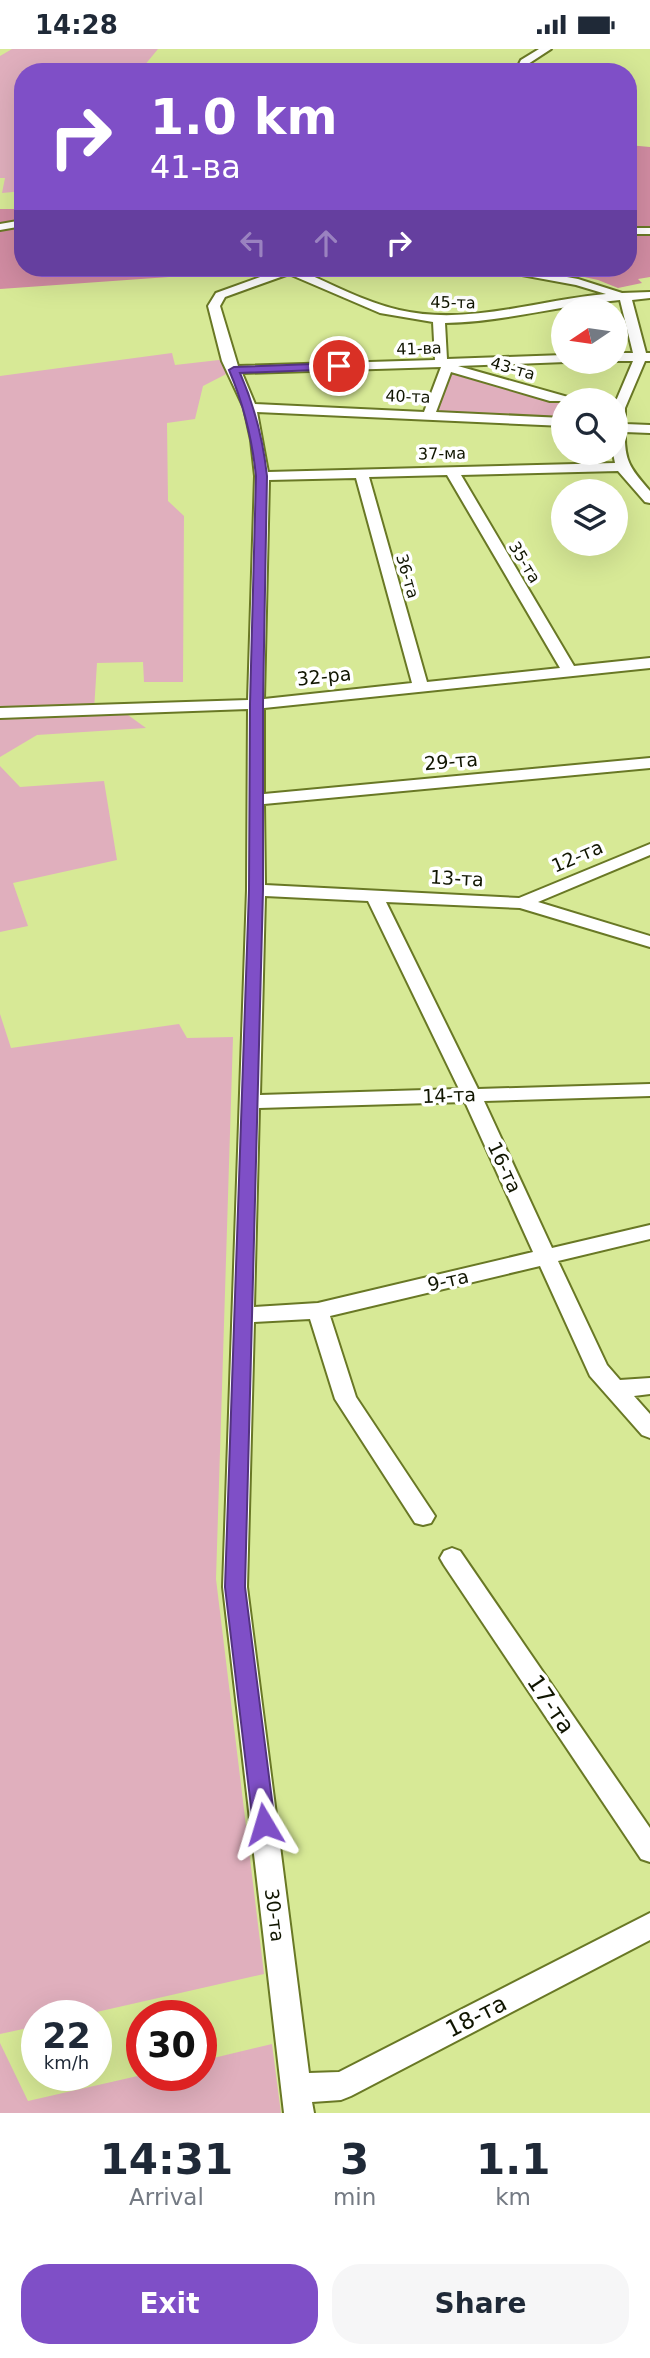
<!DOCTYPE html>
<html lang="en">
<head>
<meta charset="utf-8">
<style>
  :root { --surface:#fff; --page:#f6f6f7; --text:#1f2937; --muted:#747a83; --accent:#7f4fc7 }
  body { margin:0; font-family:"DejaVu Sans",sans-serif; background:var(--page); color:var(--text); height:100vh; display:flex; flex-direction:column; font-size:26px; white-space:nowrap }
  * { box-sizing:border-box; margin:0 }
  p { font-size:23px; color:var(--muted) }
  .icon { flex:none; width:38px; height:38px; fill:none; stroke:currentColor; stroke-width:2; stroke-linecap:round; stroke-linejoin:round }
  .map { position:relative; height:2064px; overflow:hidden }
  .side { display:flex; flex-direction:column; background:var(--surface); flex:1 }
  .side>* { flex:none }
  .top-card { position:absolute; left:14px; top:14px; width:623px; height:214px; border-radius:28px; box-shadow:0 7px 28px #0002; background:#7f4fc7; color:#fff; overflow:hidden }
  .needle { width:46px; rotate:257deg }
  .buttons { position:absolute; left:551px; top:248px; display:grid; gap:14px }
  .buttons a { display:grid; place-items:center; width:77px; height:77px; border-radius:50%; background:var(--surface); box-shadow:0 7px 28px #0002; font-size:35px }
  .speed { position:absolute; left:21px; top:1951px; display:flex; gap:14px; font-size:35px; font-weight:700; text-align:center }
  .speed>* { display:grid; place-content:center; width:91px; height:91px; border-radius:50%; background:var(--surface); box-shadow:0 7px 28px #0002; line-height:1 }
  .speed small { font-size:18px; font-weight:400 }
  .speed .limit { border:10px solid #d22; background:#fff; color:#111 }
  .pin { position:absolute; display:grid; place-items:center; width:60px; height:60px; color:#fff; margin:-30px; border:4px solid #fff; border-radius:50%; box-shadow:0 2px 7px #0007 }
  .me { position:absolute; width:77px; margin:-38px; rotate:353deg; stroke-linejoin:round; filter:drop-shadow(0 0 5px #0008) }
  .turn { display:flex; align-items:center; gap:24px; height:147px; padding:0 21px; font-size:32px }
  .turn .icon { width:91px; height:91px; stroke-width:2.5 }
  .turn b { display:block; font-size:49px; line-height:60px }
  .lanes { display:flex; align-items:center; height:66px; padding:0 21px; background:#0003; justify-content:center; gap:35px; direction:ltr }
  .lanes .off { opacity:.35 }
  .eta { display:flex; justify-content:space-evenly; align-items:center; height:119px; text-align:center }
  .eta b { font-size:42px; font-weight:800; line-height:49px }
  .cta { display:flex; gap:14px; margin-top:auto; padding:14px 21px }
  .cta a { flex:1; height:80px; border-radius:28px; background:var(--accent); color:#fff; font-size:28px; font-weight:800; line-height:80px; text-align:center }
  .cta a+a { background:var(--page); color:var(--text) }
  .status { display:flex; justify-content:space-between; align-items:center; height:49px; padding:0 35px; background:var(--surface); direction:ltr }
  .status svg { height:19px; fill:currentColor }
  .map>svg:first-child { display:block }
  .green { fill:#e0afbd }
  .forest { fill:#d18ca2 }
  .lines { fill:none; stroke-linecap:round; stroke-linejoin:round }
  .minor-casing { stroke:#697825; stroke-width:4 }
  .minor { fill:#fff; fill-rule:evenodd }
  .route { fill:#7f4fc7; stroke:#533381; stroke-width:2 }
  .labels { text-anchor:middle; stroke-width:7; stroke-linejoin:round; paint-order:stroke }
  .far-street-label { font-size:16px; fill:#101500; stroke:#fff }
  .street-label { font-size:19px; fill:#101500; stroke:#fff }
  .near-street-label { font-size:23px; fill:#101500; stroke:#fff }
</style>
</head>
<body>
<div class="status"><b>14:28</b><svg viewBox="0 0 49 12"><path d="M0 12V9h3v3zM5 12V6h3v6zM10 12V3h3v9zM15 12V0h3v12zM26 1h20v11H26zM47 4h2v5h-2z"/></svg></div>
<div class="map">
<svg width="650" height="2064" viewBox="0 0 650 2064">
  <rect width="100%" height="100%" fill="#d7e996"/>
  <!-- green -->
  <g class="green">
    <polygon points="12,0 158,0 139,23 23,23 23,142 2,144 5,129 0,129 0,7"/>
    <polygon points="172,304 175,316 219,311 234,321 203,337 195,370 167,374 168,452 184,467 183,633 144,633 143,613 97,614 94,661 121,661 146,679 37,686 0,708 0,327"/>
    <polygon points="447,318 564,352 563,373 429,366"/>
    <polygon points="0,717 20,738 104,732 117,811 13,834 28,877 0,883"/>
    <polygon points="0,965 11,999 179,975 187,989 233,988 216,1530 264,1925 79,1967 37,1967 37,1977 0,1985"/>
    <polygon points="0,1994 28,2052 142,2026 201,2026 201,2012 272,1995 281,2064 0,2064"/>
  </g>
  <!-- forest -->
  <g class="forest">
    <polygon points="628,96 650,98 650,228 638,230 642,234 618,239 598,231 557,222 429,219 628,219"/>
    <polygon points="0,160 23,160 23,219 182,219 183,227 0,240"/>
  </g>
  <g class="lines">
    <defs>
      <g id="minor">
        <polygon points="539,0 551,0 528,15 525,23 515,23 521,11"/>
        <polygon points="23,171 23,177 0,181 0,175"/>
        <rect x="628" y="179" width="22" height="6"/>
        <path d="M 285,219 L 301,219 L 299,221 C 332,235 364,253 399,261 C 468,277 537,251 606,245 L 576,236 L 505,223 L 429,222 L 423,219 L 517,219 L 578,230 L 622,244 L 650,243 L 650,249 L 632,251 L 646,304 L 650,304 L 650,312 L 645,312 L 625,359 L 625,375 L 650,376 L 650,384 L 625,383 C 624,413 631,420 650,442 L 650,454 L 645,453 L 618,422 L 461,426 L 574,617 L 650,609 L 650,619 L 264,659 L 264,745 L 650,709 L 650,719 L 264,755 L 265,836 L 519,849 L 650,795 L 650,806 L 538,853 L 650,887 L 650,898 L 520,859 L 386,853 L 478,1040 L 650,1035 L 650,1047 L 484,1052 L 552,1199 L 650,1176 L 650,1190 L 558,1212 L 607,1316 L 620,1331 L 650,1329 L 650,1345 L 634,1347 L 650,1365 L 650,1389 L 642,1386 L 590,1327 L 540,1217 L 330,1267 L 356,1348 L 435,1467 L 431,1474 L 423,1476 L 415,1474 L 335,1350 L 310,1270 L 254,1273 L 247,1538 L 309,2024 L 339,2023 L 650,1864 L 650,1891 L 351,2047 L 341,2051 L 312,2053 L 314,2064 L 284,2064 L 223,1538 L 247,841 L 248,660 L 0,669 L 0,659 L 248,651 L 255,427 L 251,391 L 244,359 L 222,312 L 208,257 L 216,244 ZM 289,225 L 380,264 L 433,273 L 435,311 L 238,317 L 220,257 L 225,248 ZM 620,251 L 633,304 L 616,304 L 616,312 L 633,312 L 616,352 L 616,404 L 613,404 L 615,414 L 268,423 L 257,363 L 564,377 L 564,369 L 436,363 L 451,323 L 550,352 L 582,352 L 458,317 L 566,313 L 564,313 L 564,306 L 447,310 L 445,274 C 504,273 561,256 620,251 ZM 441,318 L 424,363 L 255,355 L 242,324 ZM 447,426 L 560,619 L 427,633 L 369,428 ZM 356,429 L 412,634 L 264,650 L 269,431 ZM 265,847 L 368,852 L 459,1040 L 260,1046 ZM 465,1053 L 533,1203 L 318,1254 L 254,1258 L 259,1059 Z"/>
        <polygon points="452,1499 460,1502 650,1779 650,1813 641,1810 444,1516 440,1509 444,1502"/>
      </g>
    </defs>
    <!-- minor casing -->
    <use href="#minor" class="minor-casing"/>
    <!-- minor -->
    <use href="#minor" class="minor"/>
  </g>
  <!-- route -->
  <path class="route" d="M 339,314 L 344,317 L 342,320 L 240,324 C 255,358 263,390 267,427 L 263,655 L 263,841 L 245,1538 L 275,1775 L 272,1782 L 264,1785 L 256,1782 L 253,1775 L 225,1538 L 249,841 L 250,655 L 256,427 C 252,389 244,356 229,321 L 234,318 Z"/>
  <g class="labels">
    <!-- far-street labels -->
    <g class="far-street-label">
      <text transform="translate(453 253) rotate(1)" y="6">45-та</text>
      <text transform="translate(419 299) rotate(-2)" y="6">41-ва</text>
      <text transform="translate(513 319) rotate(16)" y="6">43-та</text>
      <text transform="translate(408 347) rotate(2)" y="6">40-та</text>
      <text transform="translate(442 404) rotate(-1)" y="6">37-ма</text>
      <text transform="translate(525 513) rotate(59)" y="6">35-та</text>
      <text transform="translate(408 527) rotate(74)" y="6">36-та</text>
    </g>
    <!-- street labels -->
    <g class="street-label">
      <text transform="translate(324 627) rotate(-6)" y="7">32-ра</text>
      <text transform="translate(451 712) rotate(-5)" y="7">29-та</text>
      <text transform="translate(577 807) rotate(-23)" y="7">12-та</text>
      <text transform="translate(457 829) rotate(3)" y="7">13-та</text>
      <text transform="translate(449 1046) rotate(-2)" y="7">14-та</text>
      <text transform="translate(505 1118) rotate(65)" y="7">16-та</text>
      <text transform="translate(448 1231) rotate(-13)" y="7">9-та</text>
      <text transform="translate(275 1866) rotate(83)" y="7">30-та</text>
    </g>
    <!-- near-street labels -->
    <g class="near-street-label">
      <text transform="translate(551 1655) rotate(56)" y="8">17-та</text>
      <text transform="translate(476 1967) rotate(-27)" y="8">18-та</text>
    </g>
  </g>
</svg>
<div class="buttons">
<a><svg class="needle" viewBox="-14 -14 28 28"><path d="M0-13l5 13h-10z" fill="#e53935"/><path d="M0 13l5-13h-10z" fill="#747a83"/></svg></a>
<a><svg class="icon" aria-label="search" viewBox="0 0 24 24"><circle cx="10" cy="10" r="6"/><path d="M15 15l6 6"/></svg></a>
<a><svg class="icon" aria-label="layers" viewBox="0 0 24 24"><path d="M12 4l9 5-9 5-9-5zM3 14l9 5 9-5"/></svg></a>
</div>
<div class="speed"><div>22<small>km/h</small></div><div class="limit">30</div></div>
<div class="pin" style="left:339px;top:317px;background:#d93025"><svg class="icon" aria-label="arrive" viewBox="0 0 24 24"><path d="M6 21V4h12l-3 4 3 4H6"/></svg></div>
<svg class="me" style="left:264px;top:1775px" viewBox="-20 -20 40 40"><path d="M0-17L14 15 0 8-14 15z" fill="#7f4fc7" stroke="#fff" stroke-width="4"/></svg>
<div class="top-card">
<div class="turn"><svg class="icon" aria-label="right" viewBox="0 0 24 24"><path d="M7 20v-9h11M14 6l5 5-5 5"/></svg><div><b>1.0 km</b>41-ва</div></div>
<div class="lanes"><svg class="icon off" aria-label="left" viewBox="0 0 24 24"><path d="M17 20v-9H6M10 6l-5 5 5 5"/></svg><svg class="icon off" aria-label="ahead" viewBox="0 0 24 24"><path d="M12 20V5M6 11l6-6 6 6"/></svg><svg class="icon" aria-label="right" viewBox="0 0 24 24"><path d="M7 20v-9h11M14 6l5 5-5 5"/></svg></div>
</div>
</div>
<section class="side">
<div class="eta">
<div><b>14:31</b><p>Arrival</p></div>
<div><b>3</b><p>min</p></div>
<div><b>1.1</b><p>km</p></div>
</div>
<div class="cta"><a>Exit</a><a>Share</a></div>
</section>
</body>
</html>
